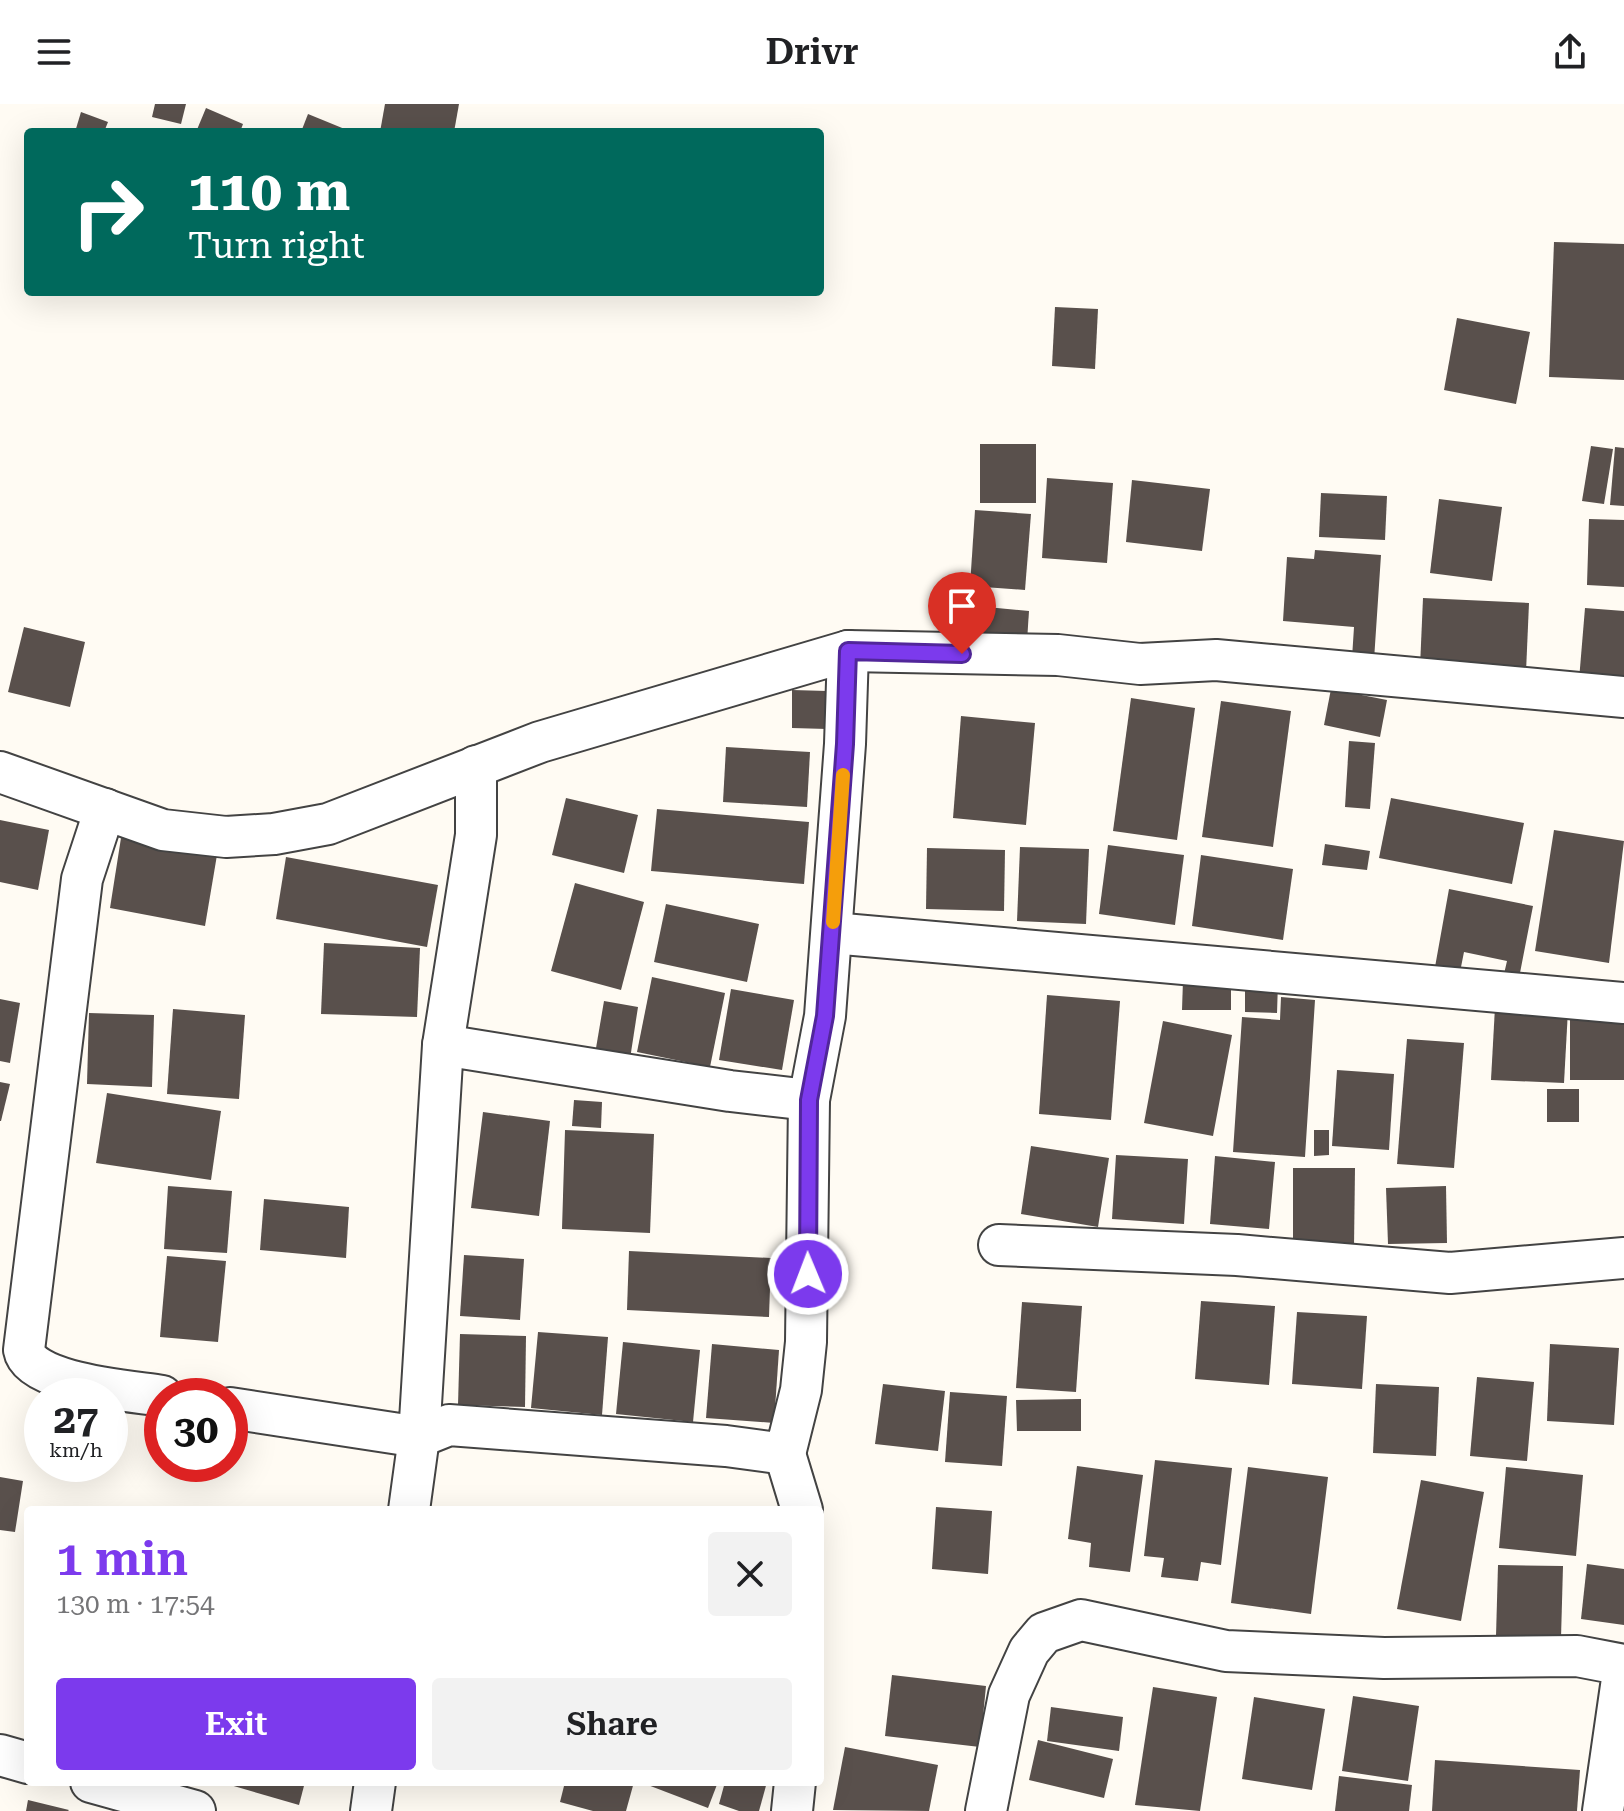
<!DOCTYPE html>
<html lang="en">
<head>
<meta charset="utf-8">
<style>
  :root { --surface:#fff; --page:#f2f2f2; --text:#202124; --muted:#757577; --accent:#7c3aed }
  body { margin:0; font-family:"Roboto Serif",serif; background:var(--page); color:var(--text); height:100vh; display:flex; flex-direction:column; font-size:30px; white-space:nowrap }
  * { box-sizing:border-box; margin:0 }
  p { font-size:26px; color:var(--muted) }
  .icon { flex:none; width:44px; height:44px; fill:none; stroke:currentColor; stroke-width:2; stroke-linecap:round; stroke-linejoin:round }
  .map { position:relative; flex:1; overflow:hidden }
  .drawer { position:absolute; left:24px; top:1402px; width:800px; height:280px; display:flex; flex-direction:column; background:var(--surface); border-radius:8px; box-shadow:0 8px 32px #0002 }
  .drawer>* { flex:none }
  .banner { position:absolute; left:24px; top:24px; width:800px; height:168px; border-radius:8px; box-shadow:0 8px 32px #0002; background:#00695c; color:#fff; overflow:hidden }
  .speed { position:absolute; left:24px; top:1274px; display:flex; gap:16px; font-size:40px; font-weight:700; text-align:center }
  .speed>* { display:grid; place-content:center; width:104px; height:104px; border-radius:50%; background:var(--surface); box-shadow:0 8px 32px #0002; line-height:1 }
  .speed small { font-size:20px; font-weight:400 }
  .speed .limit { border:12px solid #d22; background:#fff; color:#111 }
  .pin { position:absolute; display:grid; place-items:center; width:68px; height:68px; color:#fff; margin:-82px -34px; border-radius:50% 50% 50% 0; rotate:-45deg; box-shadow:0 0 8px #0007 }
  .pin .icon { rotate:45deg }
  .me { position:absolute; width:88px; margin:-44px; rotate:359deg; stroke-linejoin:round; filter:drop-shadow(0 0 6px #0008) }
  .turn { display:flex; align-items:center; gap:28px; height:168px; padding:0 32px; font-size:36px }
  .turn .icon { width:104px; height:104px; stroke-width:2.5 }
  .turn b { display:block; font-size:56px; line-height:68px }
  .round { display:grid; place-items:center; flex:none; width:84px; height:84px; border-radius:8px; background:var(--page) }
  .head { display:flex; align-items:center; justify-content:space-between; height:136px; padding:0 32px }
  h1 { font-size:48px; font-weight:600; line-height:60px; color:var(--accent) }
  .primary-button { display:flex; gap:16px; margin-top:auto; padding:16px 32px }
  .primary-button a { flex:1; height:92px; border-radius:8px; background:var(--accent); color:#fff; font-size:32px; font-weight:600; line-height:92px; text-align:center }
  .primary-button a+a { background:var(--page); color:var(--text) }
  header { display:flex; justify-content:space-between; align-items:center; height:104px; padding:0 32px; background:var(--surface); font-size:36px; font-weight:600 }
  .map>svg:first-child { display:block }
  .building { fill:#59504c }
  .lines { fill:none; stroke-linecap:round; stroke-linejoin:round }
  .minor-casing { stroke:#434343; stroke-width:44 }
  .minor { stroke:#fff; stroke-width:40 }
  .route-casing { stroke:#51269a; stroke-width:20 }
  .route { stroke:#7c3aed; stroke-width:14 }
  .slow { stroke:#f59e0b; stroke-width:14 }
</style>
</head>
<body>
<header><svg class="icon" aria-label="menu" viewBox="0 0 24 24"><path d="M4 6h16M4 12h16M4 18h16"/></svg>Drivr<svg class="icon" aria-label="share" viewBox="0 0 24 24"><path d="M12 15V3M7 8l5-5 5 5M5 13v7h14v-7"/></svg></header>
<div class="map">
<svg width="1624" height="1707" viewBox="0 0 1624 1707">
  <rect width="100%" height="100%" fill="#fffbf3"/>
  <!-- building -->
  <g class="building">
    <polygon points="155,0 186,0 181,20 152,13"/>
    <polygon points="385,0 459,0 454,28 380,28"/>
    <polygon points="206,4 243,20 240,28 196,28"/>
    <polygon points="81,8 108,18 104,28 75,28"/>
    <polygon points="308,10 352,28 301,28"/>
    <polygon points="1554,138 1624,140 1624,276 1549,273"/>
    <polygon points="1055,203 1098,205 1095,265 1052,262"/>
    <polygon points="1457,214 1530,228 1516,300 1444,286"/>
    <rect x="980" y="340" width="56" height="59"/>
    <polygon points="1591,342 1613,345 1604,400 1582,397"/>
    <polygon points="1615,343 1624,344 1624,402 1610,401"/>
    <polygon points="1047,374 1113,379 1107,459 1042,454"/>
    <polygon points="1132,376 1210,385 1202,447 1126,438"/>
    <polygon points="1321,389 1387,392 1385,436 1319,433"/>
    <polygon points="1439,395 1502,403 1492,477 1430,469"/>
    <polygon points="975,406 1031,410 1025,486 970,482"/>
    <polygon points="1589,415 1624,416 1624,483 1587,481"/>
    <polygon points="1315,446 1381,451 1374,556 1352,554 1354,523 1283,517 1287,453 1314,455"/>
    <polygon points="1423,494 1529,499 1526,568 1420,563"/>
    <polygon points="976,502 1029,507 1027,537 974,533"/>
    <polygon points="1585,504 1624,507 1624,580 1579,576"/>
    <polygon points="24,523 85,538 70,603 8,588"/>
    <polygon points="1331,585 1387,596 1380,633 1324,621"/>
    <polygon points="792,586 827,587 827,625 792,624"/>
    <polygon points="1131,594 1195,604 1177,736 1113,727"/>
    <polygon points="1221,597 1291,607 1273,743 1202,733"/>
    <polygon points="961,612 1035,619 1026,721 953,714"/>
    <polygon points="1349,637 1375,639 1370,705 1345,703"/>
    <polygon points="726,643 810,648 807,703 723,698"/>
    <polygon points="566,694 638,711 624,769 552,751"/>
    <polygon points="1391,694 1524,719 1512,780 1379,754"/>
    <polygon points="657,705 809,718 804,780 651,767"/>
    <polygon points="0,716 49,726 38,786 0,778"/>
    <polygon points="1554,726 1624,737 1609,859 1535,847"/>
    <polygon points="121,734 217,751 205,822 110,804"/>
    <polygon points="1325,740 1370,747 1367,766 1322,761"/>
    <polygon points="1108,741 1184,751 1175,821 1099,810"/>
    <polygon points="1020,743 1089,745 1086,820 1017,817"/>
    <polygon points="927,744 1005,746 1004,807 926,805"/>
    <polygon points="1201,751 1293,765 1283,836 1192,822"/>
    <polygon points="286,753 438,781 427,843 276,815"/>
    <polygon points="575,779 644,798 621,886 551,867"/>
    <polygon points="1449,785 1533,802 1519,874 1504,870 1507,857 1464,848 1460,868 1435,863"/>
    <polygon points="666,800 759,820 747,878 654,858"/>
    <polygon points="324,839 420,844 417,913 321,910"/>
    <polygon points="652,873 725,889 710,963 637,948"/>
    <polygon points="1183,876 1231,877 1231,906 1182,906"/>
    <polygon points="1245,877 1278,877 1277,909 1245,908"/>
    <polygon points="731,885 794,896 782,966 719,956"/>
    <polygon points="1047,891 1120,897 1111,1016 1039,1010"/>
    <polygon points="1281,893 1315,896 1305,1053 1233,1048 1242,913 1280,916"/>
    <polygon points="0,895 20,899 10,959 0,957"/>
    <polygon points="604,897 638,903 630,955 595,950"/>
    <polygon points="1495,903 1568,906 1564,979 1491,976"/>
    <polygon points="173,905 245,911 239,995 167,990"/>
    <polygon points="89,909 154,911 152,983 87,980"/>
    <rect x="1570" y="913" width="54" height="63"/>
    <polygon points="1163,917 1232,931 1213,1032 1144,1019"/>
    <polygon points="1407,935 1464,939 1454,1064 1397,1060"/>
    <polygon points="1337,966 1394,970 1389,1046 1332,1042"/>
    <polygon points="0,978 10,980 1,1017 0,1017"/>
    <rect x="1547" y="985" width="32" height="33"/>
    <polygon points="107,989 221,1007 211,1076 96,1059"/>
    <polygon points="574,996 602,998 601,1024 572,1022"/>
    <polygon points="483,1008 550,1017 539,1112 471,1104"/>
    <polygon points="565,1026 654,1030 650,1129 562,1125"/>
    <polygon points="1314,1026 1329,1026 1329,1051 1314,1052"/>
    <polygon points="1031,1042 1109,1054 1098,1123 1021,1110"/>
    <polygon points="1116,1051 1188,1055 1184,1120 1112,1115"/>
    <polygon points="1215,1052 1275,1058 1269,1125 1210,1120"/>
    <polygon points="1293,1064 1355,1064 1354,1143 1293,1143"/>
    <polygon points="168,1082 232,1087 227,1149 164,1145"/>
    <polygon points="1446,1082 1447,1139 1388,1140 1386,1084"/>
    <polygon points="264,1095 349,1103 346,1154 260,1146"/>
    <polygon points="629,1147 771,1154 769,1213 627,1206"/>
    <polygon points="464,1151 524,1155 520,1216 460,1212"/>
    <polygon points="167,1152 226,1157 218,1238 160,1233"/>
    <polygon points="1201,1197 1275,1202 1269,1281 1195,1275"/>
    <polygon points="1022,1198 1082,1202 1076,1288 1016,1284"/>
    <polygon points="1297,1208 1367,1212 1362,1285 1292,1280"/>
    <polygon points="538,1228 608,1233 602,1311 531,1304"/>
    <polygon points="460,1230 526,1232 525,1303 458,1301"/>
    <polygon points="623,1238 700,1246 693,1318 616,1310"/>
    <polygon points="712,1240 779,1246 774,1319 706,1314"/>
    <polygon points="1550,1240 1619,1244 1614,1321 1547,1317"/>
    <polygon points="1477,1273 1534,1278 1527,1357 1470,1352"/>
    <polygon points="883,1280 945,1287 938,1347 875,1340"/>
    <polygon points="1376,1280 1439,1283 1436,1352 1373,1349"/>
    <polygon points="950,1288 1007,1292 1002,1362 945,1358"/>
    <polygon points="1081,1295 1081,1327 1017,1327 1016,1296"/>
    <polygon points="1155,1356 1232,1364 1221,1461 1201,1458 1198,1477 1161,1473 1164,1454 1144,1452"/>
    <polygon points="1077,1362 1143,1371 1130,1468 1089,1463 1091,1439 1068,1435"/>
    <polygon points="1248,1363 1328,1373 1311,1510 1231,1499"/>
    <polygon points="1506,1363 1583,1371 1576,1452 1499,1444"/>
    <polygon points="0,1373 23,1377 15,1428 0,1426"/>
    <polygon points="1421,1376 1484,1388 1461,1517 1397,1505"/>
    <polygon points="936,1403 992,1407 988,1470 932,1465"/>
    <polygon points="1587,1460 1624,1465 1624,1521 1581,1515"/>
    <polygon points="1498,1461 1563,1462 1561,1534 1496,1532"/>
    <polygon points="892,1571 986,1582 980,1643 885,1632"/>
    <polygon points="1153,1583 1217,1593 1200,1707 1135,1701"/>
    <polygon points="1353,1592 1419,1602 1408,1677 1342,1667"/>
    <polygon points="1254,1593 1325,1605 1312,1686 1242,1675"/>
    <polygon points="1051,1603 1123,1613 1119,1647 1047,1637"/>
    <polygon points="1038,1636 1113,1655 1104,1694 1029,1676"/>
    <polygon points="845,1643 938,1661 929,1707 833,1706"/>
    <polygon points="1435,1656 1580,1666 1577,1707 1432,1707"/>
    <polygon points="1339,1672 1412,1681 1409,1707 1335,1707"/>
    <polygon points="220,1678 305,1678 299,1701"/>
    <polygon points="565,1678 634,1678 626,1707 593,1707 560,1698"/>
    <polygon points="640,1678 718,1678 708,1704"/>
    <polygon points="725,1678 767,1678 759,1707 739,1707 719,1700"/>
    <polygon points="28,1696 69,1706 68,1707 26,1707"/>
  </g>
  <g class="lines">
    <defs>
      <g id="minor">
        <polyline points="0,668 163,726 226,733 274,730 328,720 540,638 848,547 1058,551 1140,560 1216,556 1624,593"/>
        <path d="M 105,705 L 82,775 L 24,1246 C 30,1280 132,1287 162,1292"/>
        <polyline points="832,829 1624,899"/>
        <polyline points="443,941 476,731 476,662"/>
        <polyline points="999,1141 1237,1151 1450,1169 1624,1154"/>
        <polyline points="230,1304 419,1333 443,941 730,987 809,996"/>
        <polyline points="785,1350 802,1406"/>
        <polyline points="409,1406 419,1333 449,1321 726,1342 785,1350 801,1286 806,1238 809,996 825,912 845,640 848,547"/>
        <polyline points="0,1651 28,1659"/>
        <polyline points="91,1678 195,1707"/>
        <polyline points="371,1707 375,1678"/>
        <polyline points="792,1707 795,1678"/>
        <polyline points="986,1707 1009,1591 1029,1547 1044,1529 1081,1516 1226,1547 1384,1554 1577,1552 1624,1561 1603,1707"/>
      </g>
    </defs>
    <!-- minor casing -->
    <use href="#minor" class="minor-casing"/>
    <!-- minor -->
    <use href="#minor" class="minor"/>
  </g>
  <g class="lines">
    <defs>
      <polyline id="route" points="808,1170 809,996 825,912 845,640 848,547 962,550"/>
    </defs>
    <!-- route casing -->
    <use href="#route" class="route-casing"/>
    <!-- route -->
    <use href="#route" class="route"/>
    <!-- slow -->
    <polyline class="slow" points="833,818 843,671"/>
  </g>
</svg>
<div class="speed"><div>27<small>km/h</small></div><div class="limit">30</div></div>
<div class="pin" style="left:962px;top:550px;background:#d93025"><svg class="icon" aria-label="arrive" viewBox="0 0 24 24"><path d="M6 21V4h12l-3 4 3 4H6"/></svg></div>
<svg class="me" style="left:808px;top:1170px" viewBox="-20 -20 40 40"><circle r="17" fill="#7c3aed" stroke="#fff" stroke-width="3"/><path d="M0-11L8 9 0 5-8 9z" fill="#fff"/></svg>
<div class="banner">
<div class="turn"><svg class="icon" aria-label="right" viewBox="0 0 24 24"><path d="M7 20v-9h11M14 6l5 5-5 5"/></svg><div><b>110 m</b>Turn right</div></div>
</div>
<section class="drawer">
<div class="head"><div><h1>1 min</h1><p>130 m · 17:54</p></div><a class="round"><svg class="icon" aria-label="close" viewBox="0 0 24 24"><path d="M6 6l12 12M18 6L6 18"/></svg></a></div>
<div class="primary-button"><a>Exit</a><a>Share</a></div>
</section>
</div>
</body>
</html>
